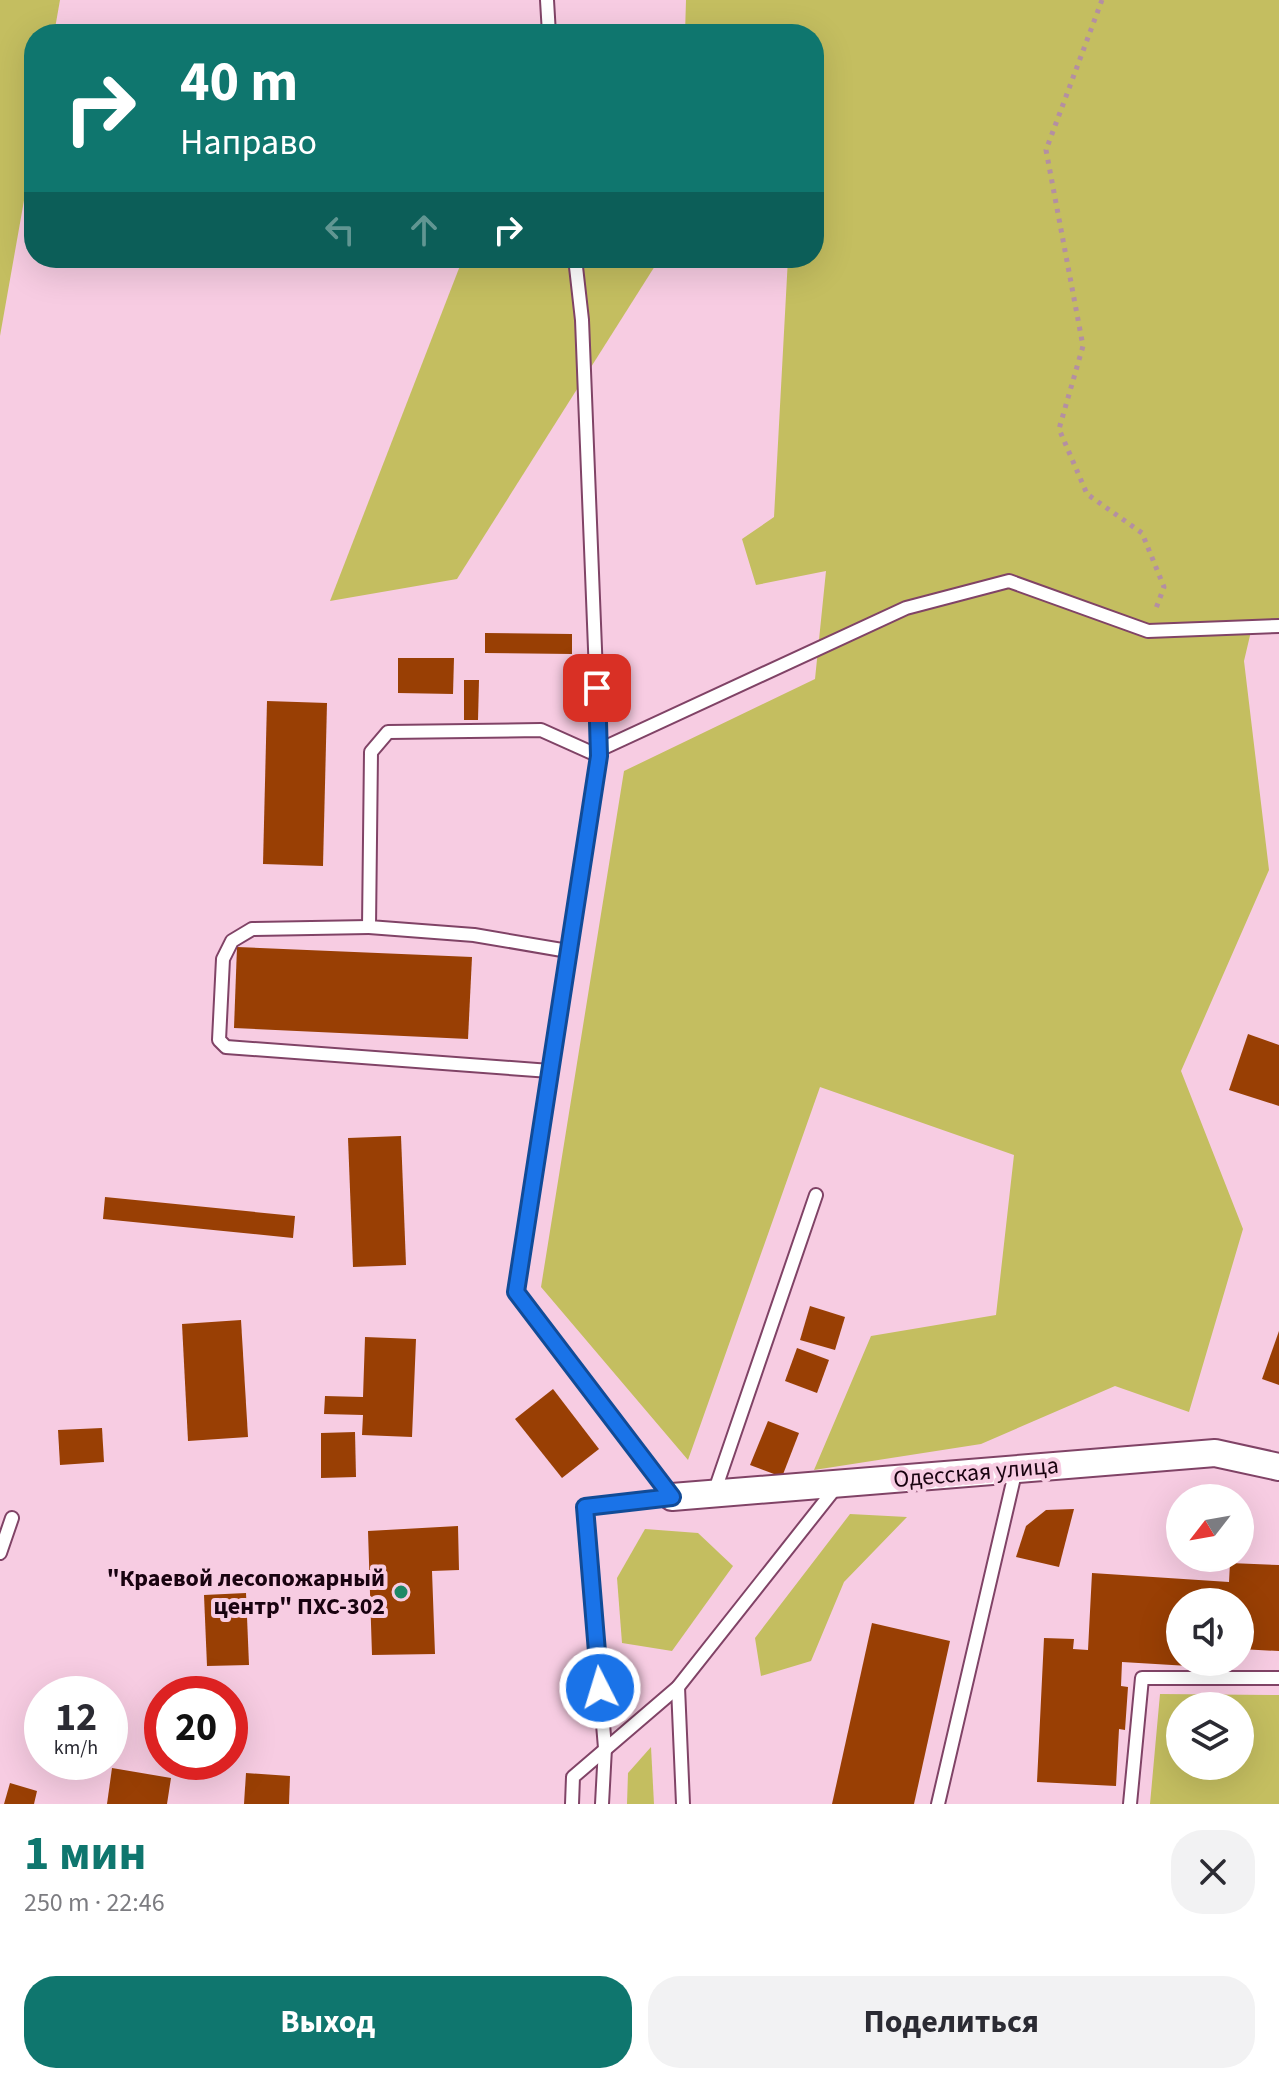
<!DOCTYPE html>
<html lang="ru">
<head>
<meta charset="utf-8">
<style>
  :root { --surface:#fff; --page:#f2f2f3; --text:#2b2b33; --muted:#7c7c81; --accent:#0f766e }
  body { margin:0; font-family:"Source Sans 3",sans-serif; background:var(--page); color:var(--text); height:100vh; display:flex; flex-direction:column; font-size:30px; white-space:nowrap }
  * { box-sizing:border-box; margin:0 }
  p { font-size:26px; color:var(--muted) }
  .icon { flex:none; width:44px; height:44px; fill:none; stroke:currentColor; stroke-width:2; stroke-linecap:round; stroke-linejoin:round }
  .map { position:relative; height:1804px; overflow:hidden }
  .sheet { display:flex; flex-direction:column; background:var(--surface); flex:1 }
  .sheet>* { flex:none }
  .guide { position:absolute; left:24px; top:24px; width:800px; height:244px; border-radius:32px; box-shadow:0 8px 32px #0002; background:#0f766e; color:#fff; overflow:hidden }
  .needle { width:52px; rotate:239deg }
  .tools { position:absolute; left:1166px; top:1484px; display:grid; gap:16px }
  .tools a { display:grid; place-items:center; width:88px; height:88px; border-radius:50%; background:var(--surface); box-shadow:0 8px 32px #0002; font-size:40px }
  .speed { position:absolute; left:24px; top:1676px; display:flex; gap:16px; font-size:40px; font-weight:700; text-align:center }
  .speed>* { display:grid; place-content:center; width:104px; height:104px; border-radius:50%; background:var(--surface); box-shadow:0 8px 32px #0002; line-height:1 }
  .speed small { font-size:20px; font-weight:400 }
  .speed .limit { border:12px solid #d22; background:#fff; color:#111 }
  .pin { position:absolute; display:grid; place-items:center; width:68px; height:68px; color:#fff; margin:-34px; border-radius:16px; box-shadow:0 4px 12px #0006 }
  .me { position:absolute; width:88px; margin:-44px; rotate:355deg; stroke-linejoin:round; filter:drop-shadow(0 0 6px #0008) }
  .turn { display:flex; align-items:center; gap:28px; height:168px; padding:0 24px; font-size:36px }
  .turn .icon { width:104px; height:104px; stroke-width:2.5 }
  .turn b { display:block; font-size:56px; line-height:68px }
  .lanes { display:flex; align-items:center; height:76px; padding:0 24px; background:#0003; justify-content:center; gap:40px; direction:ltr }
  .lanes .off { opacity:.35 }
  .round { display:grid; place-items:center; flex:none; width:84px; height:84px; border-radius:32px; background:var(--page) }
  .head { display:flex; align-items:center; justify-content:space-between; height:136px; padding:0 24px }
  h1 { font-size:48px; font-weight:700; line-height:60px; color:var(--accent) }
  .cta { display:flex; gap:16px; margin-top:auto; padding:16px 24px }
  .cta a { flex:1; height:92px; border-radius:32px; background:var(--accent); color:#fff; font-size:32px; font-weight:700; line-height:92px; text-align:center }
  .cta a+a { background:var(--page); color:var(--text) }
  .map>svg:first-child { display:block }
  .green { fill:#c4be60; fill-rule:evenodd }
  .building { fill:#993f04 }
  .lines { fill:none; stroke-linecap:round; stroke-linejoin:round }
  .service-casing { stroke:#804366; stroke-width:16 }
  .minor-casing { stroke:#804366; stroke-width:30 }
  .path { stroke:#b48fa2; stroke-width:5; stroke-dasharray:4 6; stroke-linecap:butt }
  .service { stroke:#fff; stroke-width:12 }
  .minor { stroke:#fff; stroke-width:26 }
  .route-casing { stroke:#114b97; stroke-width:20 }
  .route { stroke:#1a73e8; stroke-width:14 }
  .poi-dot { fill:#1e8866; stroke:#f7cce2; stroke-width:3 }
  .labels { text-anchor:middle; stroke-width:8; stroke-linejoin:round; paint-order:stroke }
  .street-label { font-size:24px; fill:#190310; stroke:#f7cce2 }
  .poi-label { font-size:24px; font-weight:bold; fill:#190310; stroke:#f7cce2; text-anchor:end }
</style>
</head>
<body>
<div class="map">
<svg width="1279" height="1804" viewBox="0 0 1279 1804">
  <rect width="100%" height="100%" fill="#f7cce2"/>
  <!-- green -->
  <g class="green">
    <polygon points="0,0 60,0 54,34 34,34 34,144 0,336"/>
    <polygon points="686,0 1279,0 1279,626 1252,627 1244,661 1269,870 1181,1071 1243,1229 1189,1412 1115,1386 981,1444 814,1470 871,1336 996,1315 1014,1155 820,1087 688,1460 541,1287 624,771 815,679 826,571 756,585 742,539 774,517 788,258 814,258 814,34 685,34"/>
    <polygon points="463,258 660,258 457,579 330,601"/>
    <polygon points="850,1514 907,1517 844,1582 811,1661 761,1676 755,1638"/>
    <polygon points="645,1529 698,1533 733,1566 672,1651 622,1643 617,1578"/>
    <path d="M 1160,1694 L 1279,1695 L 1279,1804 L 1150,1804 ZM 1180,1706 L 1240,1706 L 1240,1766 L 1180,1766 Z"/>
    <polygon points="651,1747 654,1804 627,1804 628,1773"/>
  </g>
  <!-- building -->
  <g class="building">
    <polygon points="485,633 572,634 572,654 485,653"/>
    <polygon points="398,658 454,658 453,694 398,693"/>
    <polygon points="464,680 479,680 478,720 464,720"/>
    <polygon points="267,701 327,703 323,866 263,864"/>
    <polygon points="237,947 472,957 468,1039 234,1028"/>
    <polygon points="1248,1034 1279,1045 1279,1106 1229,1090"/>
    <polygon points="401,1136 406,1265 353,1267 348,1138"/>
    <polygon points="105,1197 295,1216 293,1238 103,1219"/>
    <polygon points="810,1306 845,1317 835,1350 800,1340"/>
    <polygon points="241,1320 248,1437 188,1441 182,1324"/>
    <polygon points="1279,1331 1279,1385 1262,1379"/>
    <polygon points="365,1337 416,1339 412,1437 362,1435 363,1415 324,1414 325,1396 363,1397"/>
    <polygon points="797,1348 829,1360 817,1393 785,1381"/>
    <polygon points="553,1389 599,1449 562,1478 515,1419"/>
    <polygon points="768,1421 799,1433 782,1477 750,1465"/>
    <polygon points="102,1428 104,1462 60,1465 58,1430"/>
    <polygon points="355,1432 356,1477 321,1478 321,1433"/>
    <polygon points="1074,1509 1059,1567 1016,1557 1026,1526 1046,1510"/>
    <polygon points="458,1526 459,1570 432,1571 435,1654 372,1655 368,1531"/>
    <polygon points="1230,1563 1279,1565 1279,1651 1240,1649 1240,1602 1180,1602 1180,1662 1222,1662 1222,1668 1122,1662 1121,1686 1128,1687 1125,1730 1119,1729 1116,1786 1037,1782 1044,1638 1074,1639 1073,1649 1088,1650 1092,1573 1229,1582"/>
    <polygon points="246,1593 249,1665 207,1666 204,1595"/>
    <polygon points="872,1623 950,1641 914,1804 832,1804"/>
    <polygon points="112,1768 171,1778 167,1804 107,1804"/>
    <polygon points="246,1773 290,1776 289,1804 244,1804"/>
    <polygon points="10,1783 37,1791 34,1804 4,1804"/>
  </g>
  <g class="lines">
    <defs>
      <g id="service">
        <polyline points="547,0 549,34"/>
        <polyline points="575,258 582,320 599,750 516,1292 672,1497"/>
        <polyline points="599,750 906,608 1009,581 1148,631 1279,626"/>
        <polyline points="369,927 252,929 232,941 223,959 219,1040 226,1047 550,1071"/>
        <polyline points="568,951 474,935 369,927 371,752 388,732 541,730 599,756"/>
        <polyline points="714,1493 816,1195"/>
        <polyline points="0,1553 12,1518"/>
        <polyline points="678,1687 683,1804"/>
        <polyline points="572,1804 573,1777 678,1687 837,1486"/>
        <polyline points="602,1804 605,1748 585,1507 672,1497"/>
        <polyline points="938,1804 1016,1469"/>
        <polyline points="1130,1804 1142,1678 1279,1678"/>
      </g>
      <polyline id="minor" points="672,1497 1215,1453 1279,1467"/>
    </defs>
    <!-- service casing -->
    <use href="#service" class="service-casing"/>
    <!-- minor casing -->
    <use href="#minor" class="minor-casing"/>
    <!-- path -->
    <polyline class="path" points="1102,0 1046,150 1083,346 1059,429 1087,494 1142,533 1164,587 1155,611"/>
    <!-- service -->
    <use href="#service" class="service"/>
    <!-- minor -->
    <use href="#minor" class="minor"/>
  </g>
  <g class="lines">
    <defs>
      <polyline id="route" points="597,688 599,756 516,1292 672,1497 585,1507 600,1688"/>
    </defs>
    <!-- route casing -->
    <use href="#route" class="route-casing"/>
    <!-- route -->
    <use href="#route" class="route"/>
  </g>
  <!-- markers -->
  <circle class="poi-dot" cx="401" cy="1592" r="8"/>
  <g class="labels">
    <!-- street labels -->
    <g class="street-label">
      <text transform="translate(976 1472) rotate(-5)" y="8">Одесская улица</text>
    </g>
    <!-- poi labels -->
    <g class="poi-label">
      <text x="385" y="1586">"Краевой лесопожарный<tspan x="385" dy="28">центр" ПХС-302</tspan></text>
    </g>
  </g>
</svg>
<div class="tools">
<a><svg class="needle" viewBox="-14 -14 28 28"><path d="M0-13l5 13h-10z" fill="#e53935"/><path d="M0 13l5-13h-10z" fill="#7c7c81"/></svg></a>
<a><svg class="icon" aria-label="sound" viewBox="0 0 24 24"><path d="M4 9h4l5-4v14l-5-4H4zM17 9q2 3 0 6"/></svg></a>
<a><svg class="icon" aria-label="layers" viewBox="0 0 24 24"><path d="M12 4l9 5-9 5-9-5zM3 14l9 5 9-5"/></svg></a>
</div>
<div class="speed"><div>12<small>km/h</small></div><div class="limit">20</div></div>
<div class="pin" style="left:597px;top:688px;background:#d93025"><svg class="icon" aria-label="arrive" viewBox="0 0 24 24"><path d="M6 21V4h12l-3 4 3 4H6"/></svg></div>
<svg class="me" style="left:600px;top:1688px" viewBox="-20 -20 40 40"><circle r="17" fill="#1a73e8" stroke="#fff" stroke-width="3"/><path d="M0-11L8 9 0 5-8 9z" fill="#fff"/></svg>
<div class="guide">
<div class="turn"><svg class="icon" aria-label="right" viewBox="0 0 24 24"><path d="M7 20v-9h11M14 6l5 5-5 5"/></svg><div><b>40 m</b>Направо</div></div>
<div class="lanes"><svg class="icon off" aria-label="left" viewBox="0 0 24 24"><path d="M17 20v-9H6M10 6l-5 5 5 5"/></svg><svg class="icon off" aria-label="ahead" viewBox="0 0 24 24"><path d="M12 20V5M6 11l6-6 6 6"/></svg><svg class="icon" aria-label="right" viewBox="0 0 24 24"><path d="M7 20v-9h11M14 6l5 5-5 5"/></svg></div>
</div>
</div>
<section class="sheet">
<div class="head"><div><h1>1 мин</h1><p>250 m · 22:46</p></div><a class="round"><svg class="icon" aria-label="close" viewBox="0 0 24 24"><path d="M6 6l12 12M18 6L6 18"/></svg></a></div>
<div class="cta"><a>Выход</a><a>Поделиться</a></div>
</section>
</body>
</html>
